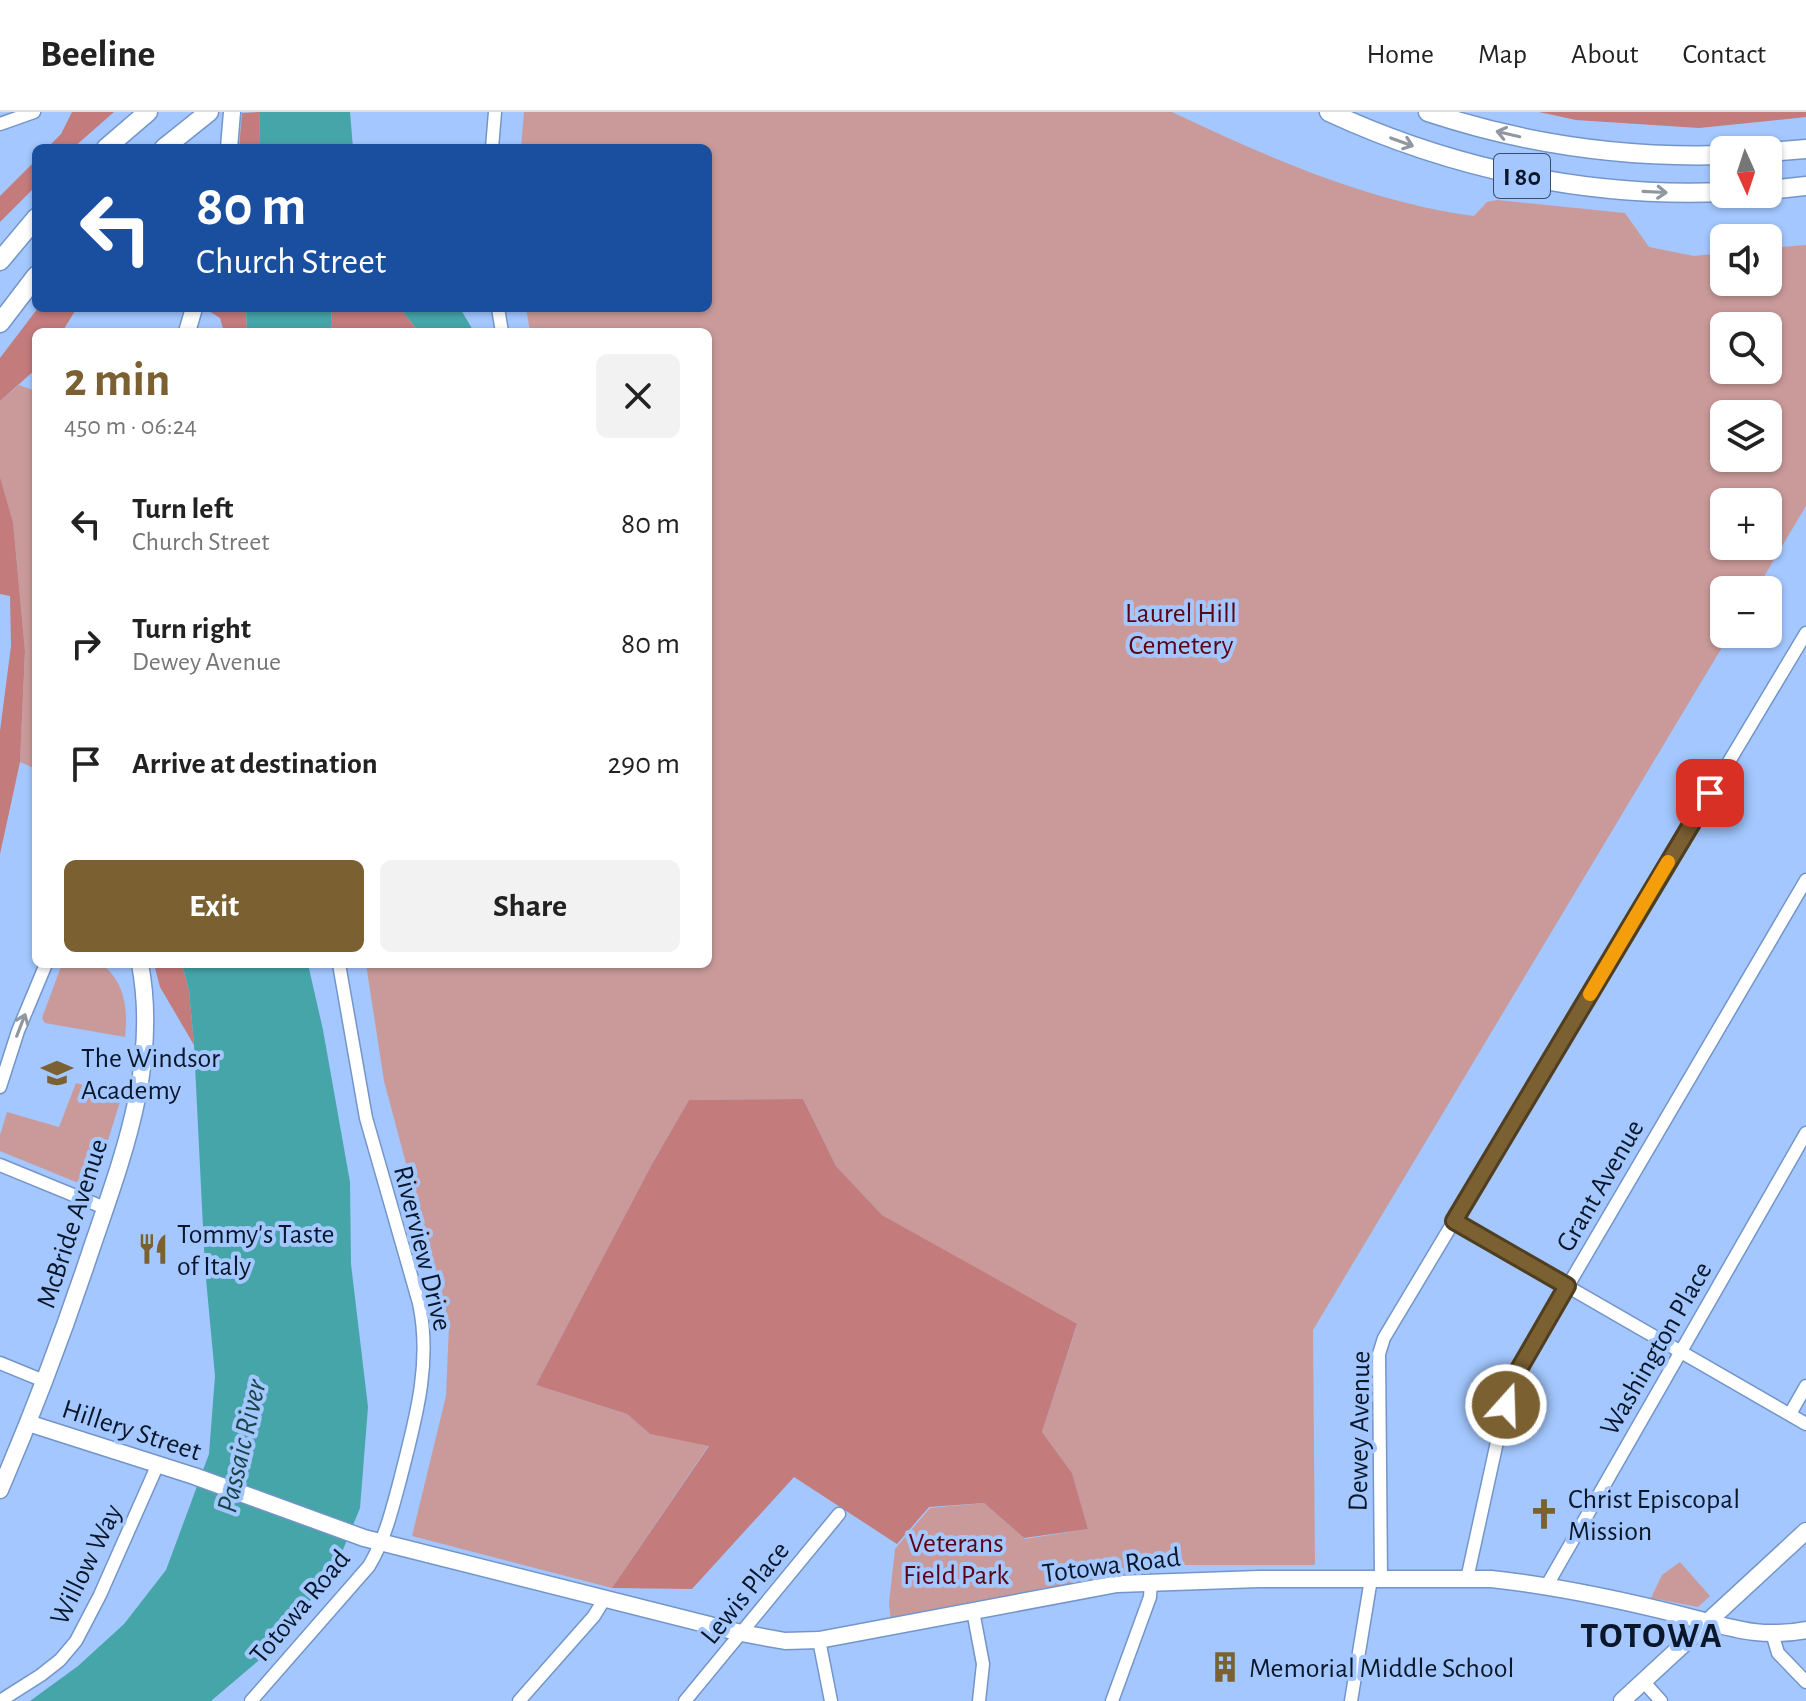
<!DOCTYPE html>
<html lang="en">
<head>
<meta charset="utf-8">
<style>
  :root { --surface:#fff; --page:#f2f2f2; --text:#222; --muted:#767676; --line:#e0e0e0; --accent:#7b6032 }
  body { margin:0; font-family:"Alegreya Sans",sans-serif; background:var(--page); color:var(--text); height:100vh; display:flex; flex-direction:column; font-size:30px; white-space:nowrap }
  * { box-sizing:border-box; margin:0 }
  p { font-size:26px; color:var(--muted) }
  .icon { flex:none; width:44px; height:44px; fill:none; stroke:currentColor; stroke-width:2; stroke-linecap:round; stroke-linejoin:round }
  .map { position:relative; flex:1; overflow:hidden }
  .sheet { position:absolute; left:32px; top:216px; width:680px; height:640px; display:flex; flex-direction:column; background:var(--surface); border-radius:12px; box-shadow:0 2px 6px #0004 }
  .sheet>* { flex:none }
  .banner { position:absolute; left:32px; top:32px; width:680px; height:168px; border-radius:12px; box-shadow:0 2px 6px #0004; background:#1a4fa0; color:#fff; overflow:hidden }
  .needle { width:52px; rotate:177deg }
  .tools { position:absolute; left:1710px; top:24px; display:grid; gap:16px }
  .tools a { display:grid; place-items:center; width:72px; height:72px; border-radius:12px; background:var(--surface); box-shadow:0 2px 6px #0004; font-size:40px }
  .pin { position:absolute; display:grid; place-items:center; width:68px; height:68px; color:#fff; margin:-34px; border-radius:16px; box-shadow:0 4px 12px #0006 }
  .me { position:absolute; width:88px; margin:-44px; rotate:20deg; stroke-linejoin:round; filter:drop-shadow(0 0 6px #0008) }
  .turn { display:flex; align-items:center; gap:28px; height:168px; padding:0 32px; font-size:36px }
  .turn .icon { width:104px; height:104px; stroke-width:2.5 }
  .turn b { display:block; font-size:56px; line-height:68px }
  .round { display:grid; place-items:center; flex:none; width:84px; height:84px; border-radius:12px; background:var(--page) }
  .head { display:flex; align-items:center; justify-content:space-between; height:136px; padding:0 32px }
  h1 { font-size:48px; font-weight:700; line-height:60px; color:var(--accent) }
  .action { display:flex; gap:16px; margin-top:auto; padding:16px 32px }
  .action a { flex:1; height:92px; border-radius:12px; background:var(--accent); color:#fff; font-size:32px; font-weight:700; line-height:92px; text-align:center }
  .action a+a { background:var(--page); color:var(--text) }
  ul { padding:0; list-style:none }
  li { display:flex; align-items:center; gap:24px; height:120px; padding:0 32px }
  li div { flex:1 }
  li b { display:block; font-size:30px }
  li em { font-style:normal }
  header { display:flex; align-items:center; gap:48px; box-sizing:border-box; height:112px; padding:0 40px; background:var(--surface); border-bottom:2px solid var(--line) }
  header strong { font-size:38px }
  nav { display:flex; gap:44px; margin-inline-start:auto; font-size:28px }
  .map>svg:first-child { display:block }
  .green { fill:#ca9a9a; fill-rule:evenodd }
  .forest { fill:#c37b7c }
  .water { fill:#46a5a9 }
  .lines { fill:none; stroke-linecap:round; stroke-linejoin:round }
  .stream { stroke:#46a5a9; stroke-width:3 }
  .minor-casing { stroke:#7395c9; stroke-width:15 }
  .major-casing { stroke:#7395c9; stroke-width:19 }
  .highway-casing { stroke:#7395c9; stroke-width:21 }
  .minor { stroke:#fff; stroke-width:12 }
  .major { stroke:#fff; stroke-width:16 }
  .highway { stroke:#fff; stroke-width:18 }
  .oneway { stroke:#9197a0 }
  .route-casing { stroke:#503e20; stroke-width:20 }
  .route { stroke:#7b6032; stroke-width:14 }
  .slow { stroke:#f59e0b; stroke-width:14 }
  .labels { text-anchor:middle; stroke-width:8; stroke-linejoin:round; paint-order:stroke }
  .shield { fill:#a3c7fe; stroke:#384c6a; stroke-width:2 }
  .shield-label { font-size:26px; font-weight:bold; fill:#0a172b }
  .park-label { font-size:28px; fill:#5c0214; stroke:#a3c7fe }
  .poi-label { font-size:28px; fill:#0a172b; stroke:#a3c7fe; text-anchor:start }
  .street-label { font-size:28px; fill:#0a172b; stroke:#a3c7fe }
  .water-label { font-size:30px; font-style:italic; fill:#194546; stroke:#a3c7fe }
  .district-label { font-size:36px; font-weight:bold; letter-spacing:2px; fill:#0a172b; stroke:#a3c7fe }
</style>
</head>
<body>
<header>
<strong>Beeline</strong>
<nav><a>Home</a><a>Map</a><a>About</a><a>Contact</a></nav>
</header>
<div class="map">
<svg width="1806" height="1589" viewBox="0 0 1806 1589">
  <rect width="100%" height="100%" fill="#a3c7fe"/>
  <!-- green -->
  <g class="green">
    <path d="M 524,0 L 1172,0 C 1267,45 1369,90 1474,104 L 1487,90 L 1497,88 L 1625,101 L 1649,135 L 1694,144 L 1724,141 L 1724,170 L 1768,170 L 1768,136 L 1806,133 L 1806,394 L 1756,478 L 1724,478 L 1724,522 L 1730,522 L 1313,1218 L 1315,1453 L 1135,1453 L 1135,1464 L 891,1512 L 889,1491 L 895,1437 L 930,1396 L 984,1391 L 1025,1427 L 1088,1417 L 1072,1361 L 1042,1320 L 1077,1213 L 882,1103 L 836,1054 L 803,987 L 689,988 L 652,1052 L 536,1273 L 627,1302 L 650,1322 L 709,1333 L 612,1476 L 412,1424 L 446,1284 L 449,1213 L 384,969 L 366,852 L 708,852 L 708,220 L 530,220 L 526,196 L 708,196 L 708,36 L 521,36 ZM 1724,214 L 1768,214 L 1768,258 L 1724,258 ZM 1724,302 L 1768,302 L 1768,346 L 1724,346 ZM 1724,390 L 1768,390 L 1768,434 L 1724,434 Z"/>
    <polygon points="19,273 36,279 36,657 20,650 25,539 13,410 0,365 0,289"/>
    <path d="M 62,852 L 102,852 C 125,871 128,897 125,925 L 45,911 L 42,906 Z"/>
    <polygon points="76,971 122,983 93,1077 0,1039 0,1023 7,1000 59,1015"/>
    <polygon points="1680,1450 1710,1484 1698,1495 1651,1486 1662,1463"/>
  </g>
  <!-- forest -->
  <g class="forest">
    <polygon points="72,0 114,0 73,36 47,36 61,22"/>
    <polygon points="260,0 259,36 239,36 242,1"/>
    <polygon points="1539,0 1806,0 1806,5 1699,16 1576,8"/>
    <polygon points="36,48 36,74 0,110 0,84"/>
    <polygon points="38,196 81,196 75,199 62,220 36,220 36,257 0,289 0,246"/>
    <polygon points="246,196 247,220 224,220 220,206 206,197"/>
    <polygon points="331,196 400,196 419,220 329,220 332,212"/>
    <polygon points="0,365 13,410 25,539 20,650 0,742 0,619 11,534 10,484 0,482"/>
    <polygon points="154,852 182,852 189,878 194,933 160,875"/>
    <polygon points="803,987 836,1054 882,1103 1077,1212 1042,1320 1072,1361 1088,1417 1024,1426 984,1391 929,1395 897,1432 794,1365 692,1477 612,1476 709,1334 650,1322 627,1302 536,1273 652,1052 689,988"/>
  </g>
  <!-- water -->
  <g class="water">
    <polygon points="260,0 350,0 353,36 259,36"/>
    <polygon points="246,196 331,196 332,212 329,220 247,220"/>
    <polygon points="400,196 460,196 474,220 419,220"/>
    <polygon points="182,852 308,852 323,918 350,1070 351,1152 368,1295 360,1396 340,1445 308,1492 258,1549 211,1589 30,1589 78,1554 124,1512 166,1458 209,1342 215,1264 205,1156 194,933 189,878"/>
  </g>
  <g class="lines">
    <!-- stream -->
    <polyline class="stream" points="108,220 130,220"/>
    <defs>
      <g id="minor">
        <polyline points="0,12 34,0"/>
        <polyline points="492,36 495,0"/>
        <polyline points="498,196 502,220"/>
        <polyline points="0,975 18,919 46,852"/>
        <polyline points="0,1053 105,1096"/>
        <polyline points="1454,1109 1806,1312"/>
        <polyline points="0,1251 44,1269"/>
        <polyline points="1790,1302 1806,1274"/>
        <polyline points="1381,1467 1379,1242 1384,1226 1806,521"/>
        <polyline points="1467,1467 1509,1275 1515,1264 1806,768"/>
        <polyline points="1546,1475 1806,1021"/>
        <polyline points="973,1499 983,1552 979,1589"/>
        <polyline points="1772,1521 1778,1541 1806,1570"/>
        <polyline points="819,1528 831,1589"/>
        <polyline points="1643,1569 1661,1589"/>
        <polyline points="0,1589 41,1563 60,1548 76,1529 100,1483 158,1352"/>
        <path d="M 251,1589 L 369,1454 C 385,1427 392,1398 400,1368 C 415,1309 432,1252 419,1191 L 366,1006 L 339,852"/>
        <polyline points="519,1589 594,1504 605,1486"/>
        <polyline points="685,1589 839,1402"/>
        <polyline points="1112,1589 1150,1485 1151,1469"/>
        <polyline points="1351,1589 1371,1467"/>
      </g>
      <g id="major">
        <polyline points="229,36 232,0"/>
        <polyline points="187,220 194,196"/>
        <path d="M 28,1311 L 194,1364 L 364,1426 L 741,1521 L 785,1529 L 819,1528 L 1117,1472 L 1259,1467 L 1491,1467 C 1556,1474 1622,1488 1685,1504 C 1729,1515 1759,1527 1806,1518"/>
        <path d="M 0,1378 C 34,1299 64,1219 91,1138 C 123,1044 159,952 140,852"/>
        <polyline points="1622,1589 1806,1419"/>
      </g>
      <g id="highway">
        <path d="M 1329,0 C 1452,57 1589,86 1724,80"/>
        <path d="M 1428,0 C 1524,32 1623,46 1724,43"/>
        <polyline points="106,36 148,0"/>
        <polyline points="164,36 209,0"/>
        <polyline points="1768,40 1806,37"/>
        <polyline points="1768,78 1806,74"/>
        <polyline points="0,149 36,106"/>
        <polyline points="0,211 36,164"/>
      </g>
    </defs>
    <!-- minor casing -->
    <use href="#minor" class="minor-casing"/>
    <!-- major casing -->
    <use href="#major" class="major-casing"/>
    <!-- highway casing -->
    <use href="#highway" class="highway-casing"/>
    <!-- minor -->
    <use href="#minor" class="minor"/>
    <!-- major -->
    <use href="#major" class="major"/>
    <!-- highway -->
    <use href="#highway" class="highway"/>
  </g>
  <!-- one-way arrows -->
  <defs><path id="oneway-shaft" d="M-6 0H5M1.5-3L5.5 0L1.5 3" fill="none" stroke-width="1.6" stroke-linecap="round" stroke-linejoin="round" transform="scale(2)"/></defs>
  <g class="oneway">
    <use href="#oneway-shaft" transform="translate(1508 22) rotate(-167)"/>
    <use href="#oneway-shaft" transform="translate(1402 30) rotate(20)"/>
    <use href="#oneway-shaft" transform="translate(1655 80) rotate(3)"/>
    <use href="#oneway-shaft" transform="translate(21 913) rotate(-69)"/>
  </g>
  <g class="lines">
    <defs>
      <polyline id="route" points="1506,1293 1515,1264 1567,1174 1454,1109 1710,681"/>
    </defs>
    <!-- route casing -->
    <use href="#route" class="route-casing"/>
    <!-- route -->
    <use href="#route" class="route"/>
    <!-- slow -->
    <polyline class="slow" points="1590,882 1668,750"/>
  </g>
  <!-- icons -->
  <defs>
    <symbol id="school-bare" viewBox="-9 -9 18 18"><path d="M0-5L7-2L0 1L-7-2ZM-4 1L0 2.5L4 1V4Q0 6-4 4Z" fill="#7b6032" stroke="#a3c7fe" stroke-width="2.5" paint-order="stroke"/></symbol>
    <symbol id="restaurant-bare" viewBox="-9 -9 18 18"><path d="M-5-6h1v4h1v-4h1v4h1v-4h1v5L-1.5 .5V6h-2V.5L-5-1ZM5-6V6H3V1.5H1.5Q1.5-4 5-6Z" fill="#7b6032" stroke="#a3c7fe" stroke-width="2.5" paint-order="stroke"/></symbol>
    <symbol id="church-bare" viewBox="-9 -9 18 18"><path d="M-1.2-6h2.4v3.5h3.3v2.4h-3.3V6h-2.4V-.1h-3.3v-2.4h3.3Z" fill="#7b6032" stroke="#a3c7fe" stroke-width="2.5" paint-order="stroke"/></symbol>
    <symbol id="building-bare" viewBox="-9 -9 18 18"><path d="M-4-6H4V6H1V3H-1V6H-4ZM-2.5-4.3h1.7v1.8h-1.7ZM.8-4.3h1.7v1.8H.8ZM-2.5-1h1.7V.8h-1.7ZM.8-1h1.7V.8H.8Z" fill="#7b6032" stroke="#a3c7fe" stroke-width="2.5" paint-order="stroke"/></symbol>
  </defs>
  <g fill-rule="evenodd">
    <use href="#school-bare" x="35" y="939" width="44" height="44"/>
    <use href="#restaurant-bare" x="131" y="1115" width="44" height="44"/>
    <use href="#church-bare" x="1522" y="1380" width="44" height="44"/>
    <use href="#building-bare" x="1203" y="1533" width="44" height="44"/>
  </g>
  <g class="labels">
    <!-- shield labels -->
    <rect class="shield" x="1494" y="42" width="56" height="44" rx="6"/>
    <g class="shield-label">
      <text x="1522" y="73">I 80</text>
    </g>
    <!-- park labels -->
    <g class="park-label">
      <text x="1181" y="510">Laurel Hill<tspan x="1181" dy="32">Cemetery</tspan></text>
      <text x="956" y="1440">Veterans<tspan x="956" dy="32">Field Park</tspan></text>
    </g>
    <!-- poi labels -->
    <g class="poi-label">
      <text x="81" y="955">The Windsor<tspan x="81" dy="32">Academy</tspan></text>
      <text x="177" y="1131">Tommy's Taste<tspan x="177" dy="32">of Italy</tspan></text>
      <text x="1568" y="1396">Christ Episcopal<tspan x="1568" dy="32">Mission</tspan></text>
      <text x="1249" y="1565">Memorial Middle School</text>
    </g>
    <!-- street labels -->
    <g class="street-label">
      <text transform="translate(1599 1073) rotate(-60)" y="10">Grant Avenue</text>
      <text transform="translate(71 1111) rotate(-72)" y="10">McBride Avenue</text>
      <text transform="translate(424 1136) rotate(76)" y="10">Riverview Drive</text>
      <text transform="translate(1655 1236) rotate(-60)" y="10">Washington Place</text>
      <text transform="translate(132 1317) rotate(18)" y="10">Hillery Street</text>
      <text transform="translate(1358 1319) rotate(-89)" y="10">Dewey Avenue</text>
      <text transform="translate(85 1452) rotate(-64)" y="10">Willow Way</text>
      <text transform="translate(1111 1452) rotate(-7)" y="10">Totowa Road</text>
      <text transform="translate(744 1480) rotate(-51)" y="10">Lewis Place</text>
      <text transform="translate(299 1494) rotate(-50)" y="10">Totowa Road</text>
    </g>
    <!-- water labels -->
    <g class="water-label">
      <text transform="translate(241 1334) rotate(-77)" y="10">Passaic River</text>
    </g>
    <!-- district labels -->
    <g class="district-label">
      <text x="1652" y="1535">TOTOWA</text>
    </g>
  </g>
</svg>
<div class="tools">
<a><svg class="needle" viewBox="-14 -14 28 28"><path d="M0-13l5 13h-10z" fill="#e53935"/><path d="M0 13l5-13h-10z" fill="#767676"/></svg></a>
<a><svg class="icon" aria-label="sound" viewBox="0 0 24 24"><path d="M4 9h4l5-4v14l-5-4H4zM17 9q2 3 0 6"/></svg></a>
<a><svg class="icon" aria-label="search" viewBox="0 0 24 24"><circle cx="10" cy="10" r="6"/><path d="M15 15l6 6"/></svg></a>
<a><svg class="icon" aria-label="layers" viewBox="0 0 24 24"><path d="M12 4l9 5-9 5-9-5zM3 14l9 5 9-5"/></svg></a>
<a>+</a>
<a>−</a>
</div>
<div class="pin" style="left:1710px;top:681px;background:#d93025"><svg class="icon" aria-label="arrive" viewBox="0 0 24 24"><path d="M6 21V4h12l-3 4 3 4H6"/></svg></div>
<svg class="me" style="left:1506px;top:1293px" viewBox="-20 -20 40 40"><circle r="17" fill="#7b6032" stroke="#fff" stroke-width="3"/><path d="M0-11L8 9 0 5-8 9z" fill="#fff"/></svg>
<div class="banner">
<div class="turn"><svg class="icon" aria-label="left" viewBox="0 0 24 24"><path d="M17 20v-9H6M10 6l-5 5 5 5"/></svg><div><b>80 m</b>Church Street</div></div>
</div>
<section class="sheet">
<div class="head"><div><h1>2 min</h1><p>450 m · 06:24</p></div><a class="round"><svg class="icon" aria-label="close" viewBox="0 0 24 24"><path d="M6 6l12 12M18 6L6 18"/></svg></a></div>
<ul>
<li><svg class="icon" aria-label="left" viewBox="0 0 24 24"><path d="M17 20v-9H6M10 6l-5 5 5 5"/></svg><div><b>Turn left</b><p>Church Street</p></div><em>80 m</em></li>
<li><svg class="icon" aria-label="right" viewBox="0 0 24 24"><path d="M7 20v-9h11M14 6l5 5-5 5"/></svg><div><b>Turn right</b><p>Dewey Avenue</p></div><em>80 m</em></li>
<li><svg class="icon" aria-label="arrive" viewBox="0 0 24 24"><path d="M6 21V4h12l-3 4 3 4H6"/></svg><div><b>Arrive at destination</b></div><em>290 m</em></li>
</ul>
<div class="action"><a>Exit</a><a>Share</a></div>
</section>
</div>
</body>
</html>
